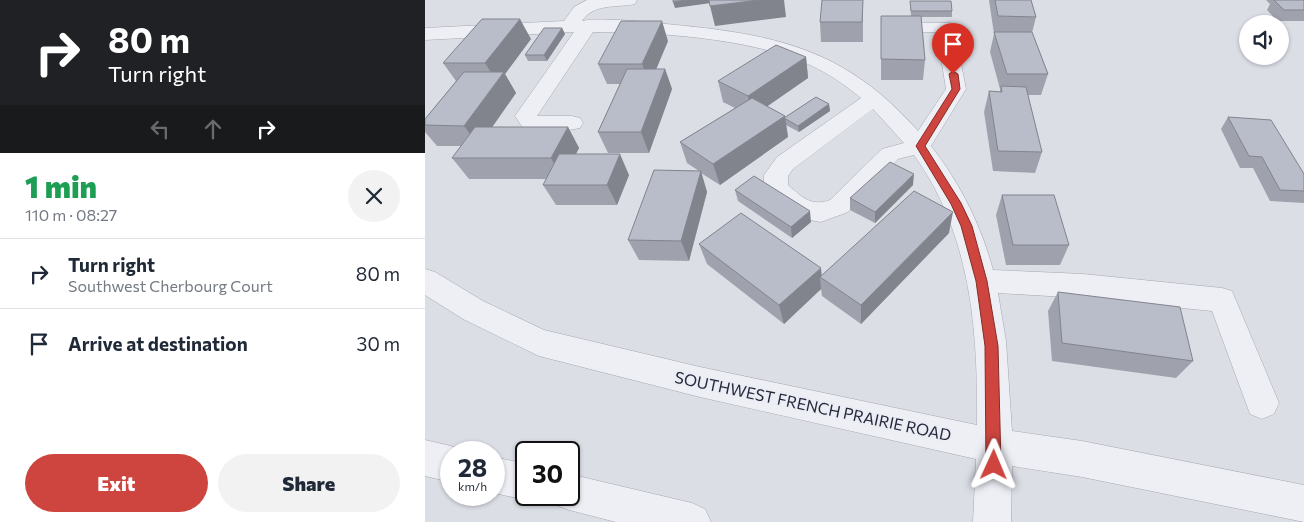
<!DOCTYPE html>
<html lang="en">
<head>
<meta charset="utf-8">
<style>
  :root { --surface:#fff; --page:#f2f2f3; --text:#1f2937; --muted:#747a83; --line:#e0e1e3; --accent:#cd453e }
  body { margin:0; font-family:Commissioner,sans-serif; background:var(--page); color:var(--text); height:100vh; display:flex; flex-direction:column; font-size:19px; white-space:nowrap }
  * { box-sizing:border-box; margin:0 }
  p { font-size:16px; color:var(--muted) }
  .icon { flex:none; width:28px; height:28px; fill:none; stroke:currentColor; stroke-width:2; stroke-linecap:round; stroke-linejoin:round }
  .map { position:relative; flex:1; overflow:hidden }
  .side { display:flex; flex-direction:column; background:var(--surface); width:425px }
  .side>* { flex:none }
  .top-card { background:#202124; color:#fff; overflow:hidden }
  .buttons { position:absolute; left:814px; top:15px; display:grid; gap:10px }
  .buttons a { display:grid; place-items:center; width:50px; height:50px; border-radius:50%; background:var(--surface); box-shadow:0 1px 4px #0004; font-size:25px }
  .speed { position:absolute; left:15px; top:441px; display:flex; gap:10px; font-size:25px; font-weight:700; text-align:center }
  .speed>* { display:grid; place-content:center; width:65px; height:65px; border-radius:50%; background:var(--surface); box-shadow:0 1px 4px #0004; line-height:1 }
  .speed small { font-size:12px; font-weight:400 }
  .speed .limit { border:2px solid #111; border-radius:8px; background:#fff; color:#111 }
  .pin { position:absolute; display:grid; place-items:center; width:42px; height:42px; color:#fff; margin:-51px -21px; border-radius:50% 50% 50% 0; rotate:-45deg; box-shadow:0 0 5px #0007 }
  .pin .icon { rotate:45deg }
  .me { position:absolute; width:55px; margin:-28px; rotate:1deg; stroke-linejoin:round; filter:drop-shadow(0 0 4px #0008) }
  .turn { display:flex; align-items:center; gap:18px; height:105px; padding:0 25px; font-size:22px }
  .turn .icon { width:65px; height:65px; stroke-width:2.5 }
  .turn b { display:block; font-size:35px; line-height:42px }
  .lanes { display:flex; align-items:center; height:48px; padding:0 25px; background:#0003; justify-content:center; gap:25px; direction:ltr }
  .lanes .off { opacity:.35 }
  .round { display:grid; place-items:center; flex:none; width:52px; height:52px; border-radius:26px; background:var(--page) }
  .headline { display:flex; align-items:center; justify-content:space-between; height:85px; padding:0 25px }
  h1 { font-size:30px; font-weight:800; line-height:38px; color:#1e9e55 }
  .action { display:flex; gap:10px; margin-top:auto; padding:10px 25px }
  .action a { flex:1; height:58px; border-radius:30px; background:var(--accent); color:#fff; font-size:20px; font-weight:800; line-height:58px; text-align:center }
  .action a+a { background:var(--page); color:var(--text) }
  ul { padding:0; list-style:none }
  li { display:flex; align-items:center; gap:15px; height:70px; padding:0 25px; border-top:1px solid var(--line) }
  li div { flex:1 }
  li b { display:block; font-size:19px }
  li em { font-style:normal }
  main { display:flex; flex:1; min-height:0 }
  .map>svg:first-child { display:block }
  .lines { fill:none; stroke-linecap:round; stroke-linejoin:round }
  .minor-casing { stroke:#a5a8b3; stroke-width:1 }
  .minor { fill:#eeeff5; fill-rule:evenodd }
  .wall { fill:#9fa2ad }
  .shaded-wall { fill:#82848d }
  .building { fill:#b9bcc9; stroke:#82848d }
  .route { fill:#cd453e; stroke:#852d28 }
  .labels { text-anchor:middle; stroke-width:4; stroke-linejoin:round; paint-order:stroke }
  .near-street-label { font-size:16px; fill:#26293c; stroke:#ebedf4 }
</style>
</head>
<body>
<main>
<section class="side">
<div class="top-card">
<div class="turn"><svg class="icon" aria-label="right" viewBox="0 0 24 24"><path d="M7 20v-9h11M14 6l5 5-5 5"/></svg><div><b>80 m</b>Turn right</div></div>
<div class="lanes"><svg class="icon off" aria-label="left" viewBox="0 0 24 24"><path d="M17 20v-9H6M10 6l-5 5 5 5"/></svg><svg class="icon off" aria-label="ahead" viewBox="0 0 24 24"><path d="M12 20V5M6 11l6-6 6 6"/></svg><svg class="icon" aria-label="right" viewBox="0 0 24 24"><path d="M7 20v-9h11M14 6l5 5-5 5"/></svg></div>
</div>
<div class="headline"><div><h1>1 min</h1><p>110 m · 08:27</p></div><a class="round"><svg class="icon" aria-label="close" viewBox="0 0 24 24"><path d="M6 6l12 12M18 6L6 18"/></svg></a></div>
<ul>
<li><svg class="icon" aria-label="right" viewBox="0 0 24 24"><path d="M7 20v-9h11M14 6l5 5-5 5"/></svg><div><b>Turn right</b><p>Southwest Cherbourg Court</p></div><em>80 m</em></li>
<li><svg class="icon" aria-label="arrive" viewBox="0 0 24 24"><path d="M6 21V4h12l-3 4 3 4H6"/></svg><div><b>Arrive at destination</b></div><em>30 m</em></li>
</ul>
<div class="action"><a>Exit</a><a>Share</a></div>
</section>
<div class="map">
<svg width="879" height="522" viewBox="0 0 879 522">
  <rect width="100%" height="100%" fill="#dcdee6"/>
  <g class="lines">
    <defs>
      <g id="minor">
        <path d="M 162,0 L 212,0 L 210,4 C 191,8 169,3 157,21 C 177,17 219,22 241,24 C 348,34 419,47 493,131 L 521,89 L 512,32 L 465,32 L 459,31 L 456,27 L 459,23 L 465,22 L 526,23 L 529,27 L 541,89 L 506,146 C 535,183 556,225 568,270 L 658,274 L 797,288 L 807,291 L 854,403 L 849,414 L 837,419 L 825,414 L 787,311 L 658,298 L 573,293 L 581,341 L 587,431 L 657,441 L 879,485 L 879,522 L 657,477 L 587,466 L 586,522 L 548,522 L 551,459 L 275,397 L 114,356 L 38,319 L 0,295 L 0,269 L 10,272 L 58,301 L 119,330 L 275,367 L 552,425 C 553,330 546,234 489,155 L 473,159 L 423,212 L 396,222 L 374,218 L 357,207 L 342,194 L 339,188 L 339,175 L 352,157 L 436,98 C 420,85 403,73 385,65 C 327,38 231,32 168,32 L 112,116 L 147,116 L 155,118 L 158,123 L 155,128 C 138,132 115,132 98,128 L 90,116 L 149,32 L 0,40 L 0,28 L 139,21 L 149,7 ZM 448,109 L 479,143 L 457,149 L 405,200 C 386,207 377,197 363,185 L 363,176 L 368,169 Z"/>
        <polygon points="0,440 26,446 39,451 26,452 26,482 0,476"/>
        <polygon points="69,457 101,464 101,495 114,495 101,500 69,493"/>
        <polygon points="144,474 267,503 280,509 286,522 191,522 144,510 131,505 127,495 144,495"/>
      </g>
    </defs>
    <!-- minor casing -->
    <use href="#minor" class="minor-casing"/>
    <!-- minor -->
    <use href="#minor" class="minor"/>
  </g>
  <!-- wall -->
  <g class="wall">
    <polygon points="438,0 438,42 396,42 395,22"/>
    <polygon points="564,0 606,0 611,17 607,33 623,74 616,95 603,95 617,152 610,173 568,171 559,112 564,91 575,92 575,89 565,52 569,34"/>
    <polygon points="841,0 879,0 879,21 852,21 842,10 845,4"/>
    <polygon points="485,1 527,11 527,17 496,17 500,60 498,80 456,80 456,16 486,16"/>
    <polygon points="137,28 140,34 122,61 103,61 100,55"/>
    <polygon points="106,39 80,74 91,93 67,127 143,127 154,148 151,154 204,175 192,205 131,205 118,185 121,179 44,179 27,158 36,146 12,146 0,132 0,119 31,81 18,63"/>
    <polygon points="243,41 231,69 240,69 247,89 224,153 183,153 173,132 195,84 182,84 173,64"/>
    <polygon points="381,57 383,78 342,106 360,116 360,118 404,104 405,111 374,132 361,125 363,137 295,185 276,173 282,192 264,261 214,260 203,240 274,171 262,163 255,142 310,108 298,102 293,81"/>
    <polygon points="803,117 879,174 879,203 845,201 828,168 815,168 796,129"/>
    <polygon points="488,185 450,223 425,210 425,198"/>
    <polygon points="310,190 386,222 367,238 313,201"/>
    <polygon points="577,195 644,245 635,265 581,265 571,215"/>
    <polygon points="524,233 436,324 397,296 396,289 359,324 282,264 274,244 396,276"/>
    <polygon points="633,292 768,361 751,378 627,361 623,311"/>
  </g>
  <!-- shaded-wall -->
  <g class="shaded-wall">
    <polygon points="262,0 285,0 286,3 250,8 248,2"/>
    <polygon points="334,0 359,0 361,17 290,26 285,6"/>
    <polygon points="95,19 106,39 80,74 91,93 54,146 39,126 72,82 60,63"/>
    <polygon points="237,21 243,41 225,84 217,64"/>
    <polygon points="137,28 140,34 122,61 119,55"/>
    <polygon points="381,57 383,78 327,117 323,96"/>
    <polygon points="240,69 247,89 224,153 216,132"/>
    <polygon points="404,104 405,111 374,132 373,126"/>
    <polygon points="360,116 363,137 295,185 288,164"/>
    <polygon points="143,127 154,148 138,179 126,158"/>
    <polygon points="195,154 204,175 192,205 182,185"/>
    <polygon points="276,171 282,192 264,261 256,241"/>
    <polygon points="489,174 488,185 450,223 450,212"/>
    <polygon points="385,211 386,222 367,238 366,227"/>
    <polygon points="528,212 524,233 436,324 436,305"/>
    <polygon points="396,268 397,278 395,277 396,289 359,324 354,305"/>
  </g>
  <!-- building -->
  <g class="building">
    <polygon points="248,0 262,0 248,2"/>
    <polygon points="284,0 334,0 285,6"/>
    <polygon points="397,0 438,0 437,22 395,22"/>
    <polygon points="570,0 606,0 611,17 573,16"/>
    <polygon points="849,0 879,0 879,10 859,10"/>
    <polygon points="485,1 526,1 527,11 486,11"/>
    <polygon points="456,16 496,16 500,60 456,59"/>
    <polygon points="57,19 95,19 60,63 18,63"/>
    <polygon points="196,21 237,21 217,64 173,64"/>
    <polygon points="119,28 137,28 119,55 100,55"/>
    <polygon points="569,32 607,32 623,74 582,74"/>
    <polygon points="351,45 381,57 323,96 293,81"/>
    <polygon points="202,69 240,69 216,132 173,132"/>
    <polygon points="39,72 79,72 39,126 0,125 0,119"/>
    <polygon points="576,86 601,87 617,152 573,151 564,91 577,92"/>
    <polygon points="391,97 404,104 373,126 359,118"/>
    <polygon points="327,98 360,116 288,164 255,142"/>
    <polygon points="803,117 846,120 879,174 879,191 855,190 837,157 824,156"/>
    <polygon points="50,127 143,127 126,158 27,158"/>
    <polygon points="134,154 195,154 182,185 118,185"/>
    <polygon points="465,162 489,174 450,212 425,198"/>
    <polygon points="229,170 276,171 256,241 203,240"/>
    <polygon points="329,176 385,211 366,227 310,190"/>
    <polygon points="489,191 528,212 436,305 395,277"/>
    <polygon points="577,195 629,195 644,245 588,245"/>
    <polygon points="316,213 396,268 354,305 274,244"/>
    <polygon points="633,292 755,307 768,361 637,343"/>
  </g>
  <!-- route -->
  <polygon class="route" points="528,71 533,74 535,89 500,146 536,203 547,226 562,281 573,346 576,465 574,470 569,472 564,470 561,465 560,346 551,281 536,226 526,204 491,146 527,89 524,74"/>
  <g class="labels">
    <!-- near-street labels -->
    <g class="near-street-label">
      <text transform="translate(388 406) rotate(12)" y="6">SOUTHWEST FRENCH PRAIRIE ROAD</text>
    </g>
  </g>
</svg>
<div class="buttons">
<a><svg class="icon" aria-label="sound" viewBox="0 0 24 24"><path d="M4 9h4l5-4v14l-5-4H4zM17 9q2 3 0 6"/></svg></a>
</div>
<div class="speed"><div>28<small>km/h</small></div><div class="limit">30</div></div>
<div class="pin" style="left:528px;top:74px;background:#d93025"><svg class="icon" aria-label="arrive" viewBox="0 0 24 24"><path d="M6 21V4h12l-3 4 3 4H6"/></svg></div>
<svg class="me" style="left:569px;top:465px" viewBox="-20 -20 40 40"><path d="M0-17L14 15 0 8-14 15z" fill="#cd453e" stroke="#fff" stroke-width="4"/></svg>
</div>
</main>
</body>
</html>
